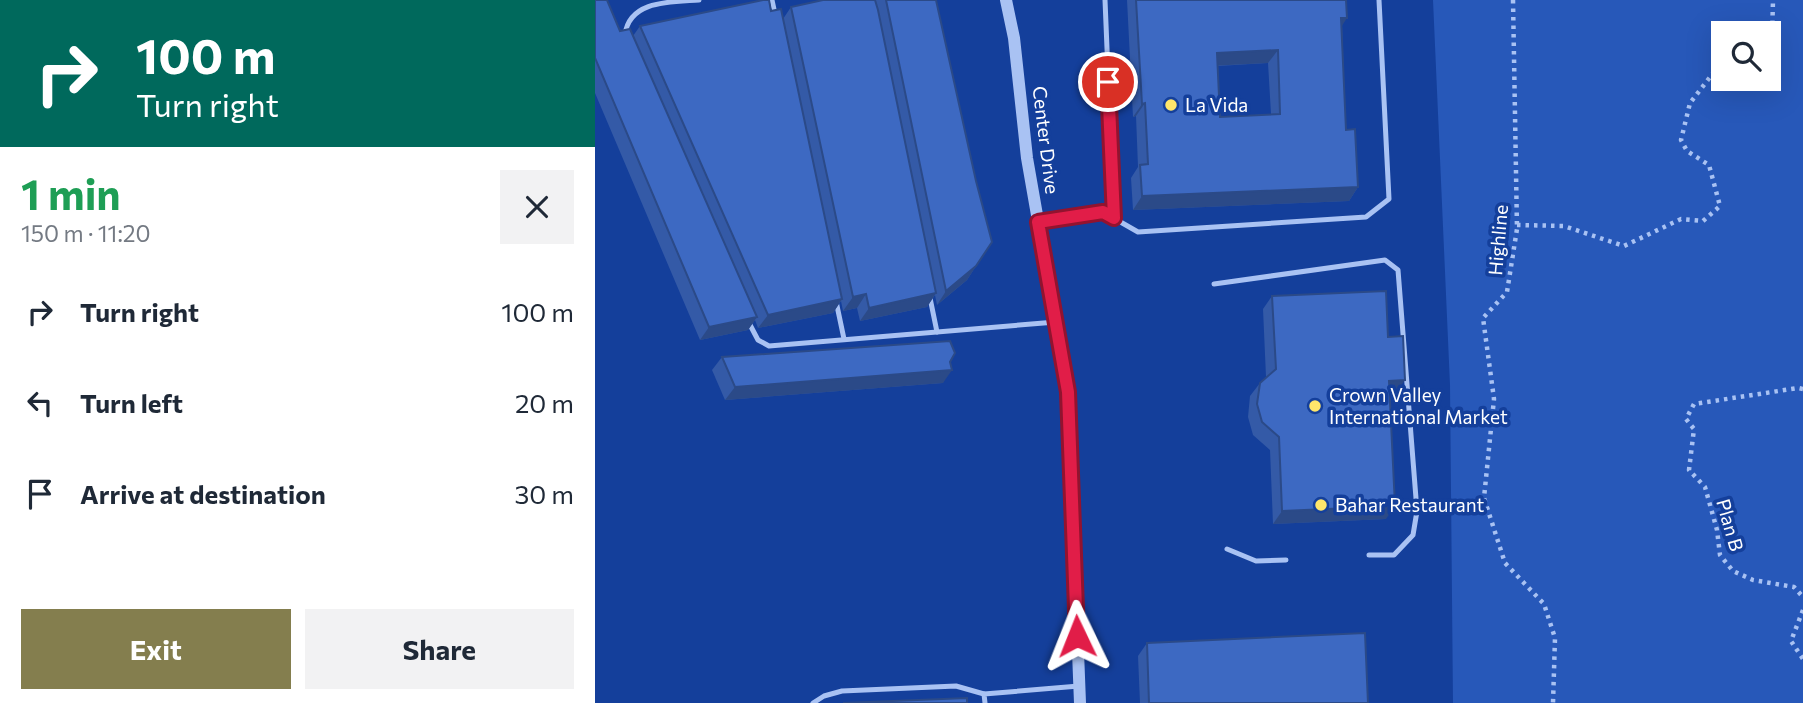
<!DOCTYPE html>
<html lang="en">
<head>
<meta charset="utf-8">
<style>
  :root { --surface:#fff; --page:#f2f2f3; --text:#1f2937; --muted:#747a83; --accent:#847e4e }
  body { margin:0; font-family:Commissioner,sans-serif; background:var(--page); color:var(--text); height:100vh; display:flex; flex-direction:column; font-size:26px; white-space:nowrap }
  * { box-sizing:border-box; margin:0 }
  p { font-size:23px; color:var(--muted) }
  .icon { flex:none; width:38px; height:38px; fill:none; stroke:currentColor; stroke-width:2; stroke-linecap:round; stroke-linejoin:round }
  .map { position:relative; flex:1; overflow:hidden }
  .sheet { display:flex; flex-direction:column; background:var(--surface); width:595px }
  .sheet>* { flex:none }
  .banner { background:#00695c; color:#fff; overflow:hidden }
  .tools { position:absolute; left:1116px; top:21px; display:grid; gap:14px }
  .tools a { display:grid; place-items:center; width:70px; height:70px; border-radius:0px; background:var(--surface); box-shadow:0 7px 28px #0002; font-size:35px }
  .pin { position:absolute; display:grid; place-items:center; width:60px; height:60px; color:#fff; margin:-30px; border:4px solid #fff; border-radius:50%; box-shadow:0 2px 7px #0007 }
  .me { position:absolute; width:77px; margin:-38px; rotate:358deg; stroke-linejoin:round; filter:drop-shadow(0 0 5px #0008) }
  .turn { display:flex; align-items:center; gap:24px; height:147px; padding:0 21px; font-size:32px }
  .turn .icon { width:91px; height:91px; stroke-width:2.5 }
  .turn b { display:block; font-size:49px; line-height:60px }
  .round { display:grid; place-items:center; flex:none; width:74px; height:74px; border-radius:0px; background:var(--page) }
  .head { display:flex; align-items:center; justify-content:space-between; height:119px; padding:0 21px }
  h1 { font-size:42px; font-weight:700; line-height:52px; color:#1e9e55 }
  .action { display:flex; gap:14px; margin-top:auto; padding:14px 21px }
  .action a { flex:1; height:80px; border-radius:0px; background:var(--accent); color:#fff; font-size:28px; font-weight:700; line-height:80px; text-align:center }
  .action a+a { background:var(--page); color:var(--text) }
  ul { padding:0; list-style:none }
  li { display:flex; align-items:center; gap:21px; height:91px; padding:0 21px }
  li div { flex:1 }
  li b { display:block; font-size:26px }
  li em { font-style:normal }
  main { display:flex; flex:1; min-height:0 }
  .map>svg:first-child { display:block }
  .green { fill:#2758b9; fill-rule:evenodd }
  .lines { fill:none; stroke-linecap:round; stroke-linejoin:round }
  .path { stroke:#a9c2f3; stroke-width:4.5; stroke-dasharray:3.5 5; stroke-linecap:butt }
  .service { stroke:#a9c2f3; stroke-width:5 }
  .tertiary { stroke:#a9c2f3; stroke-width:12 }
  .wall { fill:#345aa7; fill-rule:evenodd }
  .shaded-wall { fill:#2b4a88 }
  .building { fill:#3d69c2; stroke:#2b4a88; stroke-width:2; fill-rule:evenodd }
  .route-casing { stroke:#92132f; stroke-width:18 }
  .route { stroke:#e11d48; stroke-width:12 }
  .poi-dot { fill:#ffe66b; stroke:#143f9b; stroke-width:2.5 }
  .labels { text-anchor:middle; stroke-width:7; stroke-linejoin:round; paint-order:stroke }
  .poi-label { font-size:19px; fill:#fff; stroke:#143f9b; text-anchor:start }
  .street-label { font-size:19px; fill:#fff; stroke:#143f9b }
</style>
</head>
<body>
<main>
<section class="sheet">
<div class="banner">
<div class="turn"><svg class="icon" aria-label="right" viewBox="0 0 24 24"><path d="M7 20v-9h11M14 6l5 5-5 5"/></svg><div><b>100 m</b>Turn right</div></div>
</div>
<div class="head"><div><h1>1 min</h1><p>150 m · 11:20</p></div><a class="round"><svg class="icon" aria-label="close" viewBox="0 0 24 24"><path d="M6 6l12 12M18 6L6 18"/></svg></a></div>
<ul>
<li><svg class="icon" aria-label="right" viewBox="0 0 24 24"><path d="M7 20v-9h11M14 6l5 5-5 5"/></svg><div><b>Turn right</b></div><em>100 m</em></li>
<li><svg class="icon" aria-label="left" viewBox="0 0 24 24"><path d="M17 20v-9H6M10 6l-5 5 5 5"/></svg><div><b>Turn left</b></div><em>20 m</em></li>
<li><svg class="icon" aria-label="arrive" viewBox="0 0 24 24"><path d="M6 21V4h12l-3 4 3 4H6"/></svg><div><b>Arrive at destination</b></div><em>30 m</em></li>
</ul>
<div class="action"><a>Exit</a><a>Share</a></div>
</section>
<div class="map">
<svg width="1208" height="703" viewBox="0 0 1208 703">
  <rect width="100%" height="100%" fill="#143f9b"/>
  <!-- green -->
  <path class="green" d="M 838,0 L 1208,0 L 1208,703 L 858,703 L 855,385 ZM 1129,33 L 1174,33 L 1174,79 L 1129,79 Z"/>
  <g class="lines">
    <!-- path -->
    <g class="path">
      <polyline points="918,0 922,229 912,292 888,318 899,399 889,498 910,563 949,604 960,638 958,703"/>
      <polyline points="1174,38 1177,38 1178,0"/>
      <polyline points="922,225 969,226 1029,246 1086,219 1108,221 1125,206 1114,165 1092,151 1086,140 1095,103 1129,59"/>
      <polyline points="1208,389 1203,388 1099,404 1091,419 1099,429 1094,470 1110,487 1122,530 1125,555 1138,571 1158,580 1199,587 1208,597"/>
      <polyline points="1208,610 1196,641 1208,659"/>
    </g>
    <!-- service -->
    <g class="service">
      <polyline points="177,0 180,14"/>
      <polyline points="510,0 519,218"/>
      <path d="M 30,35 C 34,0 76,2 104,0"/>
      <polyline points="443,221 508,212 543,232 771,217 794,199 784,0"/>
      <polyline points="619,284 790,260 803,270 822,511 818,535 799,555 774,555"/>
      <polyline points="334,293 342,332"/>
      <polyline points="241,301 249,339"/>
      <polyline points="153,321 163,340 174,346 461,322"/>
      <polyline points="632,549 661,561 691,560"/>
      <polyline points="218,703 229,696 247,691 361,686 389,694"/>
      <polyline points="390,703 389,694 484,686"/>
    </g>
    <!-- tertiary -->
    <polyline class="tertiary" points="411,0 419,38 432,158 473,392 485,703"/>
  </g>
  <!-- wall -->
  <g class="wall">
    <polygon points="0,0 25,31 38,36 45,26 176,11 188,19 196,7 228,0 341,0 381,266 372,280 342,305 340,295 332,307 265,321 262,308 248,311 246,301 238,313 163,328 160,320 153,330 105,340 0,93"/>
    <path d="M 532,0 L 751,0 L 747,26 L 751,130 L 763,187 L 754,201 L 538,210 L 536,178 L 543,167 L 541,116 L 538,117 ZM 673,63 L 676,114 L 625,117 L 623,66 Z"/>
    <polygon points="677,296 793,337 801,393 795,394 791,519 678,524 675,450 658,435 653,417 655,396 665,383 671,377 668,309"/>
    <polygon points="127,357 355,362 348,383 130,400 117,370"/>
    <polygon points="552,643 773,703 545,703 543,656"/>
  </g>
  <!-- shaded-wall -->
  <g class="shaded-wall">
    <polygon points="746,18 752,18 743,32"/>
    <polygon points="683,50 673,63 613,66 622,53"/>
    <polygon points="550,103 541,116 538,117 547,104"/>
    <polygon points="763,187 754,201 538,210 547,196"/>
    <polygon points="381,266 372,280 342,305 351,291"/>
    <polygon points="341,293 332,307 265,321 274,308"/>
    <polygon points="271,294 262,308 248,311 258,297"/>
    <polygon points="247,299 238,313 163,328 173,315"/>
    <polygon points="162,317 153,330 105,340 114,327"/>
    <polygon points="357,370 348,383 130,400 140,387"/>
    <polygon points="810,380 801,393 785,394 794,381"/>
    <polygon points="800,506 791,519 678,524 687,511"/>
  </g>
  <!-- building -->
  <g class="building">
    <polygon points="0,0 12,0 25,31 35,29 162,317 114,327 0,58"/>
    <polygon points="168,0 174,0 176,11 186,9 247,299 173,315 45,26"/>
    <polygon points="228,0 280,0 283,10 341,293 274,308 271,294 258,297 196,7"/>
    <polygon points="291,0 341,0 381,181 397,242 381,266 351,291"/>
    <path d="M 541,0 L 751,0 L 752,18 L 746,18 L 751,130 L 760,129 L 763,187 L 547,196 L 545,165 L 553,164 L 550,103 L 547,104 ZM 683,50 L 685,114 L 625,117 L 622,53 Z"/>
    <polygon points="791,291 793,337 808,336 810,380 794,381 800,506 687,511 684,437 667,422 662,404 665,383 681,369 677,296"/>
    <polygon points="355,341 360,353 355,362 357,370 140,387 127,357"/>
    <polygon points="770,633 773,703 554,703 552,643"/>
    <polygon points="372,698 372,703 248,703"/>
  </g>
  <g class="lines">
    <defs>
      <polyline id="route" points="482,636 473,392 443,222 508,212 519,218 513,82"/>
    </defs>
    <!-- route casing -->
    <use href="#route" class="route-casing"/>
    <!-- route -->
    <use href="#route" class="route"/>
  </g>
  <!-- markers -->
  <g class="poi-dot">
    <circle cx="576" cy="105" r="7"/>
    <circle cx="720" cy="406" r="7"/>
    <circle cx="726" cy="505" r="7"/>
  </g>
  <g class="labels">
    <!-- poi labels -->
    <g class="poi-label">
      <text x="590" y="112">La Vida</text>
      <text x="734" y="402">Crown Valley<tspan x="734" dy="22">International Market</tspan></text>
      <text x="740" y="512">Bahar Restaurant</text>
    </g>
    <!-- street labels -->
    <g class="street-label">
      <text transform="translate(451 140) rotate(83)" y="7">Center Drive</text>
      <text transform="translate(903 240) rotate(-85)" y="7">Highline</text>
      <text transform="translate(1135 525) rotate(74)" y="7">Plan B</text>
    </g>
  </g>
</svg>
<div class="tools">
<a><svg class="icon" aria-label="search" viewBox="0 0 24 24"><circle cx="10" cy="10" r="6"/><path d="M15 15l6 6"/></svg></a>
</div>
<div class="pin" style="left:513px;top:82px;background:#d93025"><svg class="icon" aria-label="arrive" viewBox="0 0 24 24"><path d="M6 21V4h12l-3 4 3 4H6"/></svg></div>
<svg class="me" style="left:482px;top:636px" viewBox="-20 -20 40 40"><path d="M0-17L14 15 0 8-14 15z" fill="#e11d48" stroke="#fff" stroke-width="4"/></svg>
</div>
</main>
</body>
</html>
